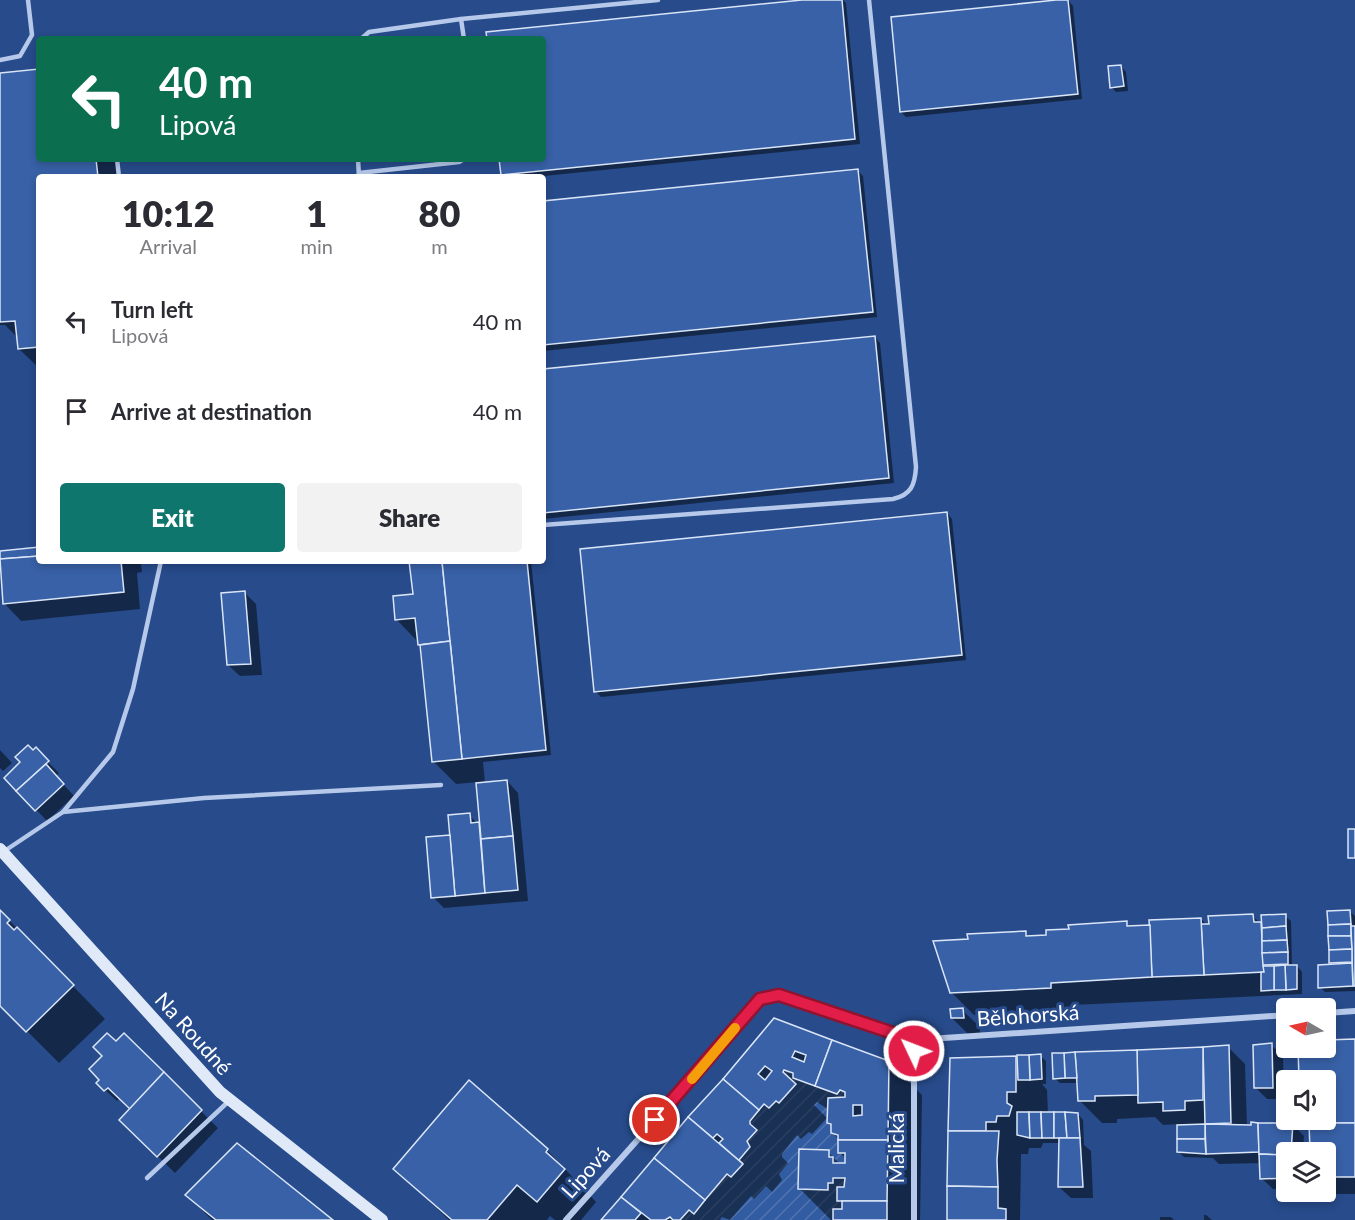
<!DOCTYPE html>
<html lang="en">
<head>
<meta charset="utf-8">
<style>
  :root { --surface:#fff; --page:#f2f2f3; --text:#2b2b33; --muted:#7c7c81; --accent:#0f766e }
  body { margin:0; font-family:Lato,sans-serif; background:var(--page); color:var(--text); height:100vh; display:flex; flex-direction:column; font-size:22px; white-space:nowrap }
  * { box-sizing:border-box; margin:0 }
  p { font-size:20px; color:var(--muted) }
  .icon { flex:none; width:33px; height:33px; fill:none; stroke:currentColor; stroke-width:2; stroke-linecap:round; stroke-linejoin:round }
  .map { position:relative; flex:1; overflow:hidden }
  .side { position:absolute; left:36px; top:174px; width:510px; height:390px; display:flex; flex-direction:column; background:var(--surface); border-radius:6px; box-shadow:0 3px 9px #0003 }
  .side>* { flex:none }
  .guide { position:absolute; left:36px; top:36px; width:510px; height:126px; border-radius:6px; box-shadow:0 3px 9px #0003; background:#0b6e4f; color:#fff; overflow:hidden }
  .needle { width:39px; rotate:279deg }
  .fabs { position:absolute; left:1276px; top:998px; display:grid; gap:12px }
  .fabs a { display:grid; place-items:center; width:60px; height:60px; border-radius:6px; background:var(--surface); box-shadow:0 3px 9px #0003; font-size:30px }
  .pin { position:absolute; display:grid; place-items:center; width:51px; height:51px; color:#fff; margin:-26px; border:3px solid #fff; border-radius:50%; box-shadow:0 2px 6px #0007 }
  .me { position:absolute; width:66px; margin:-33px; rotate:313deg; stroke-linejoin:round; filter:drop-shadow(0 0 4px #0008) }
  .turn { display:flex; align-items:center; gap:21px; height:126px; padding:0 24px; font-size:27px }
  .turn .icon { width:78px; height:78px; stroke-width:2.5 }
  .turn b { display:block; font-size:42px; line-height:51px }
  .eta { display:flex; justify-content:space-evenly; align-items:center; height:102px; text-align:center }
  .eta b { font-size:36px; font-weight:800; line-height:42px }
  .cta { display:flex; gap:12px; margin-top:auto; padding:12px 24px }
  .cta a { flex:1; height:69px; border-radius:6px; background:var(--accent); color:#fff; font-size:24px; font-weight:800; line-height:69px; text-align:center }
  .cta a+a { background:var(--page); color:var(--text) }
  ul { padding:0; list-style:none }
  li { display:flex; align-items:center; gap:18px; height:90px; padding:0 24px }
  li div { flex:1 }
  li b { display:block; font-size:22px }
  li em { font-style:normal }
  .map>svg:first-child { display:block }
  .garden { fill:url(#garden-furrows) }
  .shadow { fill:#0007 }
  .building { fill:#3861a7; stroke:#dae5f7; stroke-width:1.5; fill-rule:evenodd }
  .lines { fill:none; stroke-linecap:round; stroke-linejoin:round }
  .lane { stroke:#b6c9ea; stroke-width:4.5 }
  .street { stroke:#b6c9ea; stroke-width:6 }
  .secondary { stroke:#e0e9f8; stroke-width:12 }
  .route-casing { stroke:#92132f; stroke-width:15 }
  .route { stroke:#e11d48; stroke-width:10 }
  .slow { stroke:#f59e0b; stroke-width:10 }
  .labels { text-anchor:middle; stroke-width:6; stroke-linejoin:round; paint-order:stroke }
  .street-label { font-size:21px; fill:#fff; stroke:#274b8b }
</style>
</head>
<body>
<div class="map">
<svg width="1355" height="1220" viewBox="0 0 1355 1220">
  <defs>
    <pattern id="garden-furrows" width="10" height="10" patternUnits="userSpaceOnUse" patternTransform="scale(1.5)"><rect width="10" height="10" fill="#325ca2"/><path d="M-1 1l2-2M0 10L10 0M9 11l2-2" fill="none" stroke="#5174b0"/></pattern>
  </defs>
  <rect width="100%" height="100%" fill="#274b8b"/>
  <!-- garden -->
  <polygon class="garden" points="784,1070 793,1073 793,1078 837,1094 840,1090 845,1092 845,1097 828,1098 827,1122 831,1124 831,1134 838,1135 838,1152 845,1153 845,1163 833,1163 829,1157 799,1150 798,1189 828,1190 828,1183 833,1178 845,1178 844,1187 837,1187 837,1200 842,1201 842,1209 833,1220 680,1220 689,1210 694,1213 727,1174 731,1177 743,1164 739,1160 750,1147 747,1141 757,1130 750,1124 750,1121 764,1104 769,1108 776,1101 779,1103 795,1085 783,1072"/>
  <!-- shadow -->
  <g class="shadow">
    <polygon points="817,0 843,0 846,3 860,144 534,177 505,177 502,174 500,159 543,159 543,39 488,39"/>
    <polygon points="1068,0 1073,6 1082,99 906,117 901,112"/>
    <polygon points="1121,66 1126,72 1128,91 1116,92 1111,87"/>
    <polygon points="39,71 39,159 116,159 118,177 39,177 39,368 19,349 18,338 5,325 0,325 0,75"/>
    <polygon points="858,171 863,176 877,317 543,351 543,203"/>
    <polygon points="875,337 880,343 894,483 543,519 543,371"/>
    <polygon points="947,513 952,519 966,660 601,697 596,692"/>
    <polygon points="39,549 39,561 138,561 141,564 142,572 137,573 140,609 21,621 4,603 0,553"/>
    <polygon points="411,561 531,561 551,755 483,762 485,783 507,781 518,793 528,901 444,908 433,897 452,836 469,815 478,824 481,824 478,782 456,784 433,761 419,643 397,620 414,595"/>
    <polygon points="245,593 256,604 262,675 240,676 228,665"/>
    <polygon points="0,750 12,763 3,771 0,768"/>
    <polygon points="47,761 59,773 56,776 74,796 47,821 7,778 22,762"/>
    <polygon points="0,911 105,1019 59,1063 0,1004"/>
    <polygon points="1349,911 1355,916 1355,991 1325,992 1320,987 1334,966 1331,962"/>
    <polygon points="1253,916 1263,926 1285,916 1291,921 1292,966 1297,966 1302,972 1302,994 1073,1005 1073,1010 974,1015 951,992 969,941 1025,933 1030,937 1048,937 1126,923 1131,928 1201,919 1207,925"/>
    <polygon points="962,1010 980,1027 980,1034 969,1035 952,1018"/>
    <polygon points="775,1020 889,1062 922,1095 920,1220 831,1220 800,1189 828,1152 841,1165 846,1165 846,1159 839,1152 839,1140 833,1133 833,1127 828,1123 829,1110 817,1102 814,1105 827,1118 812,1134 809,1132 801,1139 797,1135 782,1154 782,1157 788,1163 779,1174 782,1180 772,1192 766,1186 754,1199 751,1196 730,1220 722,1217 720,1220 603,1220"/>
    <polygon points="124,1035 218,1128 175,1173 138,1137 131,1109 120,1098 117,1101 98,1083 116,1043"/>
    <polygon points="1355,1041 1355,1194 1330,1194 1326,1190 1326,1152 1287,1152 1287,1189 1273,1189 1261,1178 1261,1163 1219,1164 1213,1158 1184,1157 1178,1151 1179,1124 1163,1125 1155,1117 1117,1119 1117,1123 1102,1123 1079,1100 1079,1083 1060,1083 1054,1078 1202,1048 1204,1050 1228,1047 1245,1064 1247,1127 1293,1125 1304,1136 1303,1152 1312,1152 1311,1119 1326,1119 1326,1080 1300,1080 1299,1047 1326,1047 1326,1042"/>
    <polygon points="1271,1045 1283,1056 1284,1099 1267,1099 1256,1088"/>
    <polygon points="1040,1056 1046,1061 1046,1084 1042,1084 1047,1090 1048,1114 1078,1114 1083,1120 1084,1145 1091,1151 1093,1198 1071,1198 1059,1187 1060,1143 1043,1143 1041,1148 1029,1148 1028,1154 1021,1154 1020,1220 948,1220 950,1131 1015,1057 1019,1061"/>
    <polygon points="547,1150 596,1202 581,1220 555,1220 550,1216 547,1220 449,1220 395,1169"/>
    <polygon points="187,1195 330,1220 212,1220"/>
    <polygon points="1204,1215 1206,1215 1212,1220 1204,1220"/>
    <polygon points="1160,1217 1171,1217 1174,1220 1160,1220"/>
  </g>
  <!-- building -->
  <g class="building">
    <polygon points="802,0 842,0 855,139 501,175 499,159 543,159 543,39 487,39 486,32"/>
    <polygon points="1056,0 1068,0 1078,94 900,112 891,17"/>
    <polygon points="1121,65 1124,86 1110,88 1108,66"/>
    <polygon points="39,69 39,159 96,159 98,177 39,177 39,347 18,349 15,321 0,322 0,73"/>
    <polygon points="858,169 873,312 543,345 543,201"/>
    <polygon points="875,336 889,478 543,513 543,369"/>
    <polygon points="947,512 962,655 594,692 580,549"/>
    <polygon points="39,547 39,556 0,559 0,551"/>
    <polygon points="39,556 39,561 121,561 124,592 3,604 0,559"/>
    <polygon points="409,561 442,561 450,641 418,645 415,618 395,620 393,596 413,594"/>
    <polygon points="442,561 527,561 546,750 462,759"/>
    <polygon points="245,591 251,664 227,665 221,593"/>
    <polygon points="450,641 462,759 432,762 420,645"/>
    <polygon points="28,745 33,750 36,747 49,761 16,791 4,778 20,762 15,757"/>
    <polygon points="46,764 64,784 35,811 16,791"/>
    <polygon points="507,780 513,836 481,839 476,783"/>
    <polygon points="470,813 471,823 479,822 485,893 455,896 448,815"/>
    <rect x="1348" y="829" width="7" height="29"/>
    <polygon points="450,835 455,896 431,898 426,837"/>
    <polygon points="513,836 518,890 485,893 481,839"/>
    <polygon points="0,910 10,920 7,923 14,930 17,927 74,985 26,1032 0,1006"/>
    <polygon points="1350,910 1351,924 1328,925 1327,911"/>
    <polygon points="1253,914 1254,922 1261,922 1264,972 1204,975 1201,924 1209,924 1208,916"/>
    <polygon points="1286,914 1286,926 1262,928 1261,915"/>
    <polygon points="1201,918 1204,975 1152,977 1149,920"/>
    <polygon points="1127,921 1127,926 1150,925 1152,977 1051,983 1051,988 950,993 933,941 968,939 967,934 1026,931 1026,936 1046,935 1046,930 1069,929 1068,925"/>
    <polygon points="1351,924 1351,936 1328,936 1328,925"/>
    <polygon points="1286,926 1287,940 1262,941 1262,928"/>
    <polygon points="1351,926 1355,926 1355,986 1353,986"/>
    <polygon points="1328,936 1351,936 1352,949 1329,950"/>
    <polygon points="1287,940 1288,952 1262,953 1262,941"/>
    <polygon points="1352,949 1352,962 1329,963 1329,950"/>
    <polygon points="1288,952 1288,964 1263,965 1262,953"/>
    <polygon points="1352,963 1353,986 1318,988 1318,965"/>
    <polygon points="1285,965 1297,965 1297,989 1286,990"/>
    <polygon points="1285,965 1286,990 1274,990 1274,966"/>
    <polygon points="1263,966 1274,966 1274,990 1261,991 1261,972 1264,972"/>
    <polygon points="963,1008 964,1018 951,1018 950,1009"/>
    <path d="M 774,1018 L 832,1040 L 815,1086 L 793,1078 L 793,1073 L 784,1070 L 783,1072 L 796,1084 L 779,1103 L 776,1101 L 769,1108 L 764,1104 L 759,1110 L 723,1079 ZM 795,1051 L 806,1055 L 804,1062 L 792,1057 ZM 765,1066 L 772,1071 L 765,1080 L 758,1074 Z"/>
    <polygon points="107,1033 116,1041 124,1033 164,1072 130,1109 108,1088 104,1091 96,1083 99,1080 89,1069 102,1056 93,1047"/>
    <polygon points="1355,1039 1355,1123 1309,1123 1309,1119 1326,1119 1326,1080 1299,1080 1298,1047 1326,1047 1326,1040"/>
    <path d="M 832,1040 L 889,1061 L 888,1140 L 838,1140 L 838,1135 L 831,1133 L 831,1124 L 827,1123 L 828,1098 L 845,1097 L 845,1092 L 840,1090 L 837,1094 L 815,1086 ZM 853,1105 L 862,1105 L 862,1115 L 853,1116 Z"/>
    <polygon points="1272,1043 1273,1088 1254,1088 1253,1045"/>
    <polygon points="1229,1045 1231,1123 1205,1124 1203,1047"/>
    <polygon points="1203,1047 1203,1100 1185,1101 1185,1110 1163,1111 1163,1102 1138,1103 1137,1050"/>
    <polygon points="1137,1050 1138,1095 1095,1096 1095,1101 1078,1101 1075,1052"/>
    <polygon points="1075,1052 1077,1078 1065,1078 1064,1053"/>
    <polygon points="1052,1053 1064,1053 1065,1078 1053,1079"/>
    <polygon points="1041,1054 1042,1079 1030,1080 1029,1055"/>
    <polygon points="1017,1055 1029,1055 1030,1080 1018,1080"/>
    <polygon points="1016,1056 1016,1092 1007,1092 1007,1103 1012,1106 1009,1116 997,1116 996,1122 986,1122 986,1131 948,1131 950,1058"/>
    <polygon points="164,1072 202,1110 157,1157 119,1120"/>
    <polygon points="723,1079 759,1110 750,1121 750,1124 757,1130 747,1141 750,1147 739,1160 743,1164 719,1143 723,1139 717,1134 713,1138 688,1117"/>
    <polygon points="469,1080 548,1149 546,1152 565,1169 537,1202 517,1185 487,1220 452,1220 393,1169"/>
    <polygon points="1017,1112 1029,1112 1030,1138 1017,1135"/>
    <polygon points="1029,1112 1041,1112 1042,1138 1030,1138"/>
    <polygon points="1041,1112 1054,1112 1054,1138 1042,1138"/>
    <polygon points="1054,1112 1065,1112 1067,1138 1054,1138"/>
    <polygon points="1065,1112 1078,1113 1080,1138 1067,1138"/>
    <polygon points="688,1117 743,1164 731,1177 727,1174 705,1200 654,1158"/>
    <polygon points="1251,1122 1258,1123 1259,1152 1206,1154 1205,1124 1251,1125"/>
    <polygon points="1258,1123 1293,1123 1291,1152 1287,1152 1287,1155 1259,1154"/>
    <polygon points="1309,1123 1355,1123 1355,1177 1326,1177 1326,1152 1302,1152 1302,1150 1310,1150"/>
    <polygon points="1205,1124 1205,1139 1177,1139 1177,1125"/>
    <polygon points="948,1131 999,1131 997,1160 998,1187 947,1186"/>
    <polygon points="1059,1138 1080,1138 1083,1187 1058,1187"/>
    <polygon points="1177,1139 1205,1139 1206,1154 1177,1152"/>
    <polygon points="838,1140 888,1140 887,1201 837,1201 837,1187 844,1187 845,1178 833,1178 833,1183 828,1183 828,1190 798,1189 799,1149 829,1150 829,1157 833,1157 833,1163 845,1163 845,1153 838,1153"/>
    <polygon points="237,1143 333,1220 216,1220 185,1195"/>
    <polygon points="1259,1154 1287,1155 1287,1178 1260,1179"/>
    <polygon points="654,1158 705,1200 694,1214 689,1210 680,1220 673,1220 670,1217 665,1220 651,1220 621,1197"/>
    <polygon points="947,1186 998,1187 998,1208 1006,1209 1006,1220 947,1220"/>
    <polygon points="621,1197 641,1213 635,1220 601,1220"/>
    <polygon points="842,1201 887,1201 887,1220 833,1220 833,1209 842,1209"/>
  </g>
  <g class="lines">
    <!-- lane -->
    <g class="lane">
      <polyline points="461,19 464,39"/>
      <polyline points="224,39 226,39"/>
      <polyline points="361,39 369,32 461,19 658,0"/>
      <polyline points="0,60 20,56 32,35 28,0"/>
      <polyline points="117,159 119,177"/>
      <polyline points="358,159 359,177"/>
      <polyline points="359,173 459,162 464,159"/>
      <path d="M 543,525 L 893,499 C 911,495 915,485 916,467 L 869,0"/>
      <polyline points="63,812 204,798 441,785"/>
      <polyline points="3,852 63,812 113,752 133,689 161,561"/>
      <polyline points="147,1178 230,1100"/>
    </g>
    <!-- street -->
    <g class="street">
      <polyline points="1326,1013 1355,1011"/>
      <polyline points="914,1040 914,1220"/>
      <polyline points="566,1220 700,1070 760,999 779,995 914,1040 1287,1015"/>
    </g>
    <!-- secondary -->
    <polyline class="secondary" points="0,849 220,1092 382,1220"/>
  </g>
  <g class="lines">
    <defs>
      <polyline id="route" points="655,1120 760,999 779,995 914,1040 914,1051"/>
    </defs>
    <!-- route casing -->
    <use href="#route" class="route-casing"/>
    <!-- route -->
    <use href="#route" class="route"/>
    <!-- slow -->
    <polyline class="slow" points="692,1079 735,1028"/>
  </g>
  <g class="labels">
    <!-- street labels -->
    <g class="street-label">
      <text transform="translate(1028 1016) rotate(-4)" y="7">Bělohorská</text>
      <text transform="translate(193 1034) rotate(48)" y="7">Na Roudné</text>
      <text transform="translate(897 1148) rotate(-90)" y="7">Malická</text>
      <text transform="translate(586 1173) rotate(-48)" y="7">Lipová</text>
    </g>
  </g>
</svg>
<div class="fabs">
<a><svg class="needle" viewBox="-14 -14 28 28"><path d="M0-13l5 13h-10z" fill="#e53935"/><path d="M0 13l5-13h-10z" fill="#7c7c81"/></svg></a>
<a><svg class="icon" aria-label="sound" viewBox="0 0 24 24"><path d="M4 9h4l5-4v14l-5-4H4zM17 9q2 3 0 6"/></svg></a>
<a><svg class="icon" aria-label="layers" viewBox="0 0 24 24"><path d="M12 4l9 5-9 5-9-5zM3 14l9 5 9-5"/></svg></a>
</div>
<div class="pin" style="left:655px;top:1120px;background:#d93025"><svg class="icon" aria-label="arrive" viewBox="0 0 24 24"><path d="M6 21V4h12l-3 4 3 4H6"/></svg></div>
<svg class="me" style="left:914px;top:1051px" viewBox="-20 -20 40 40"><circle r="17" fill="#e11d48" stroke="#fff" stroke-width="3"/><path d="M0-11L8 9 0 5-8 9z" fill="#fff"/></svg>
<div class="guide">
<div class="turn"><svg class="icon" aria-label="left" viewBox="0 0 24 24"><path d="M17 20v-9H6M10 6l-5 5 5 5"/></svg><div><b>40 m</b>Lipová</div></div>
</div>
<section class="side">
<div class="eta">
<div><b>10:12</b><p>Arrival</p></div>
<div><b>1</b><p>min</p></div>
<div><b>80</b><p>m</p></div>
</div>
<ul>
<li><svg class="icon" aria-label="left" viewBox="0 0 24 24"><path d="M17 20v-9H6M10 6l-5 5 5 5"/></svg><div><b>Turn left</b><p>Lipová</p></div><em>40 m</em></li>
<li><svg class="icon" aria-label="arrive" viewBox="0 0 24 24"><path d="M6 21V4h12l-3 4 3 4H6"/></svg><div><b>Arrive at destination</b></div><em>40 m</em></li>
</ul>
<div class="cta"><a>Exit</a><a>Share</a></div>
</section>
</div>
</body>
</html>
